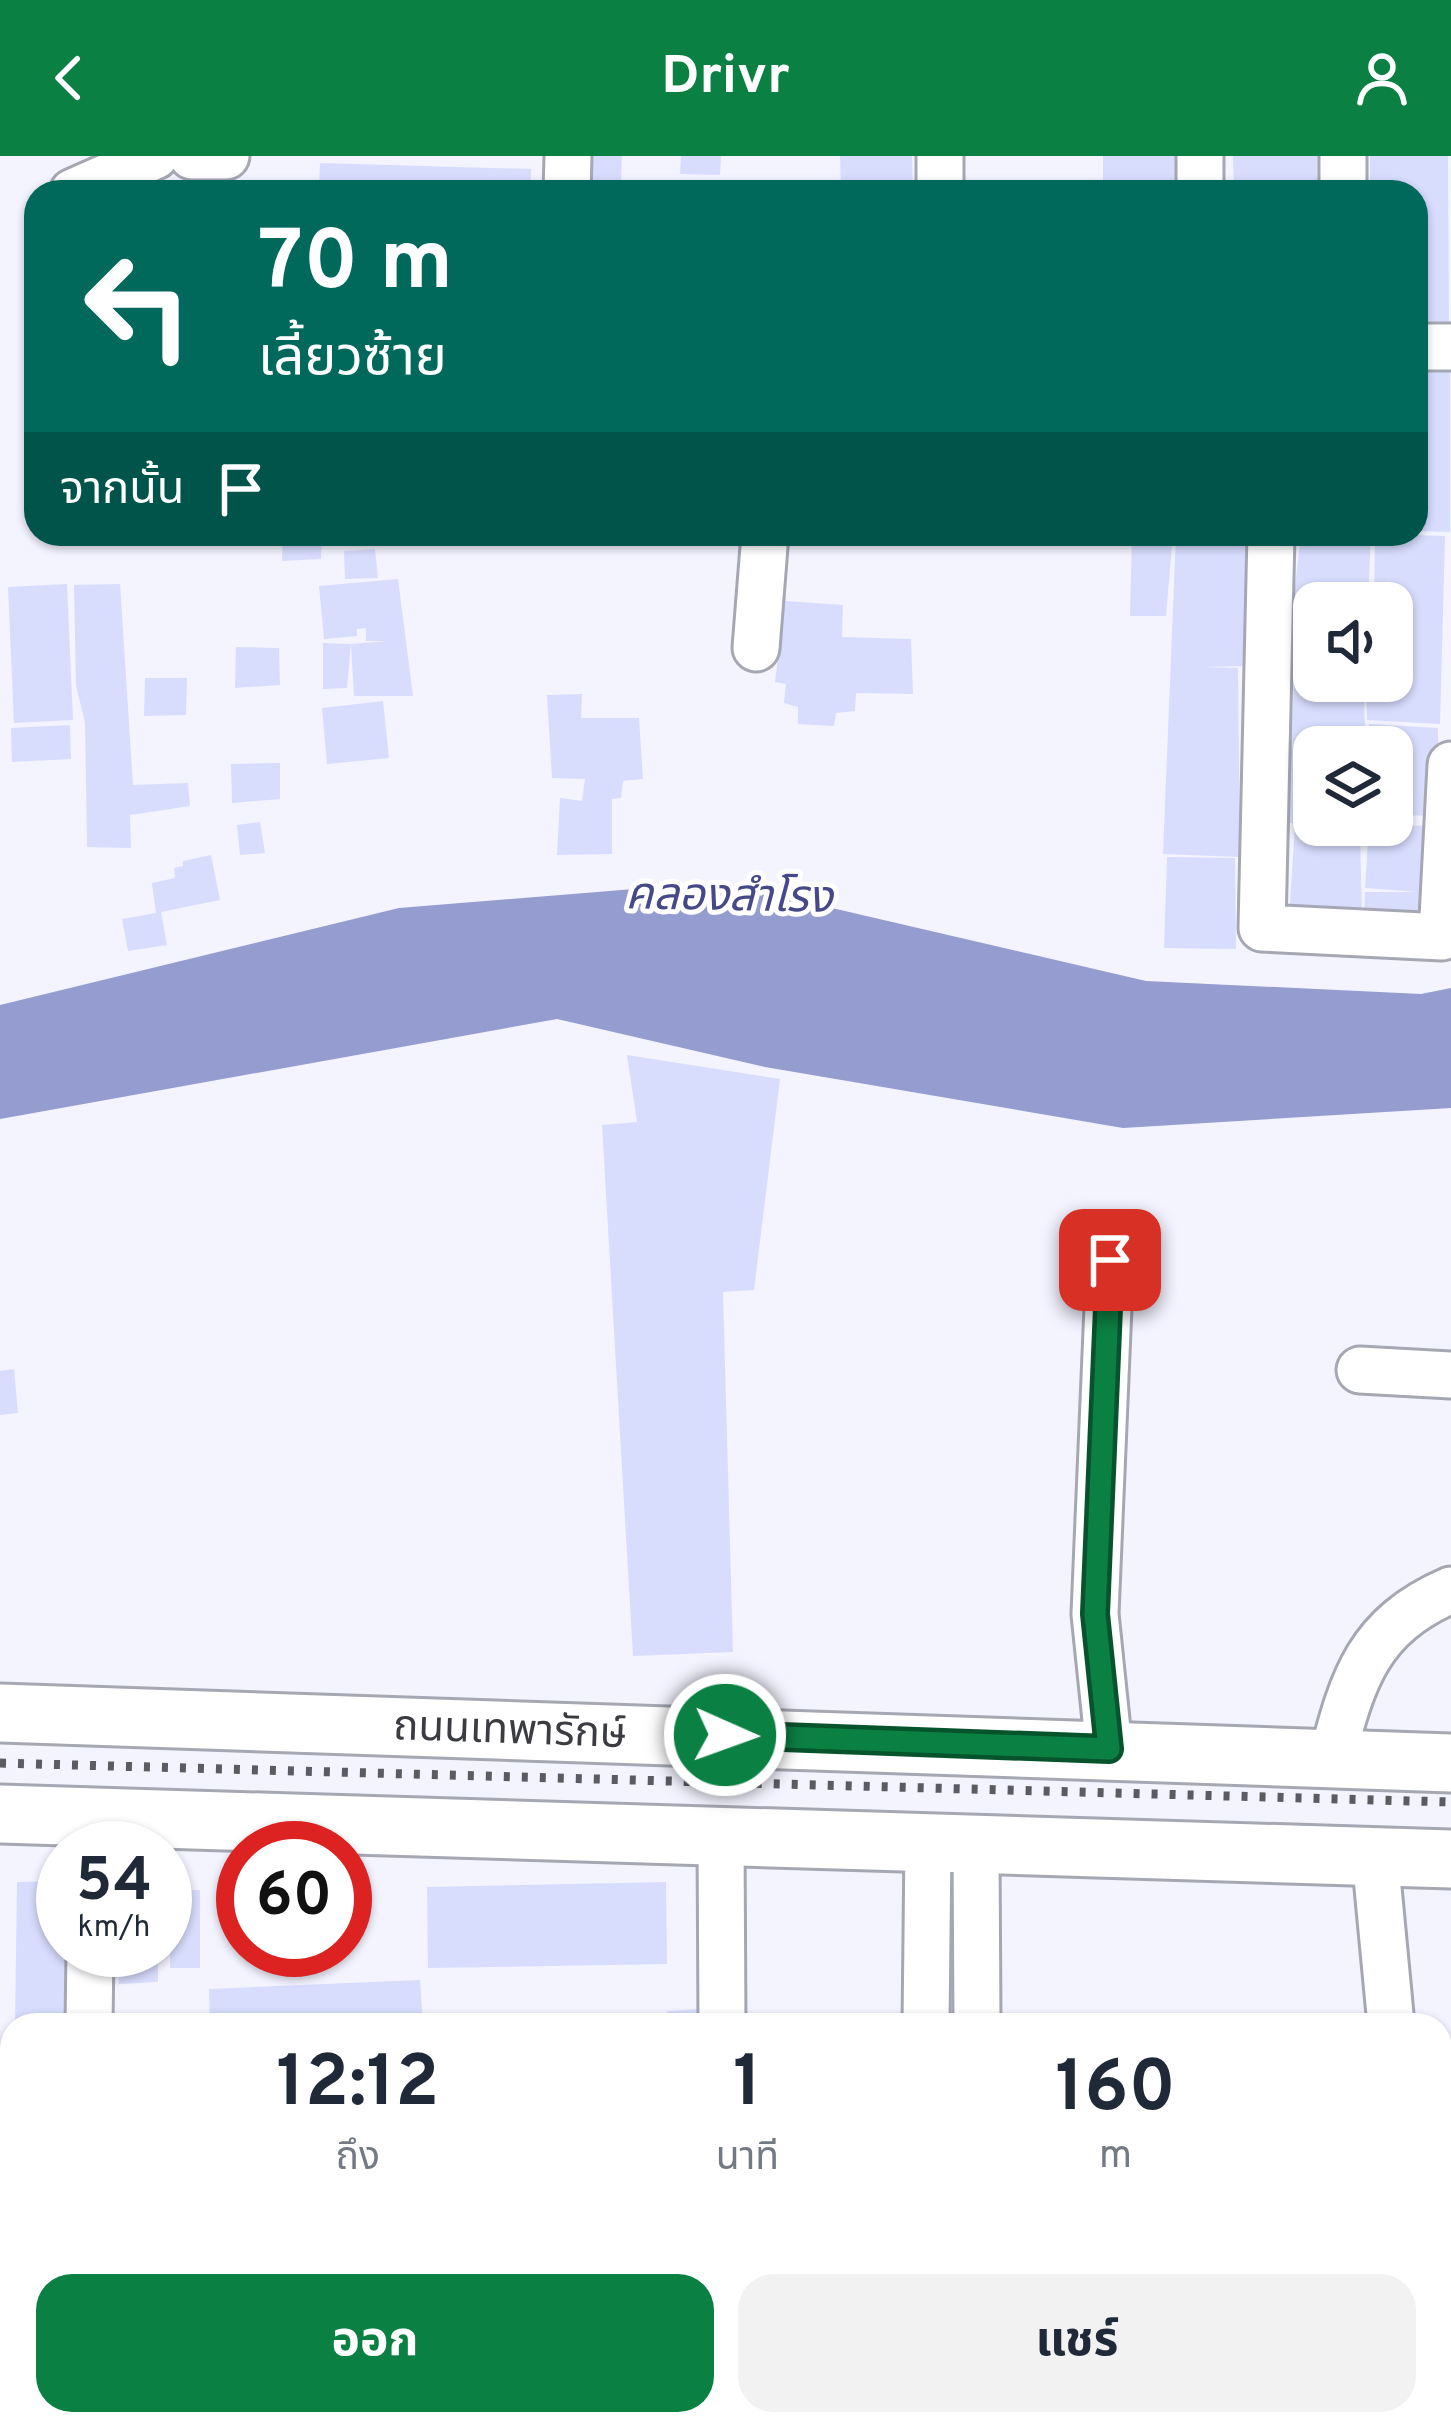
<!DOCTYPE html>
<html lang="th">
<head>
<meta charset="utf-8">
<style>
  :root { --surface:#fff; --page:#f2f2f3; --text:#1f2937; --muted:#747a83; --accent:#0b8043 }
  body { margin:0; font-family:Overpass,"Noto Sans Thai",sans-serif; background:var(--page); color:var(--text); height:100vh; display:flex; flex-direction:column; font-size:45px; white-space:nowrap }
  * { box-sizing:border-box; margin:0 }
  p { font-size:39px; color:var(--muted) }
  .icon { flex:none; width:66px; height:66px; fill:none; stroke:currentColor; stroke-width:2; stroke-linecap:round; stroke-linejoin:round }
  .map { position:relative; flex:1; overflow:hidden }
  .drawer { position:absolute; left:0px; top:1857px; width:1452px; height:423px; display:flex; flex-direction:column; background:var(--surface); border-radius:36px 36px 0 0; box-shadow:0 3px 9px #0004 }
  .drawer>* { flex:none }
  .guide { position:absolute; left:24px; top:24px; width:1404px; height:366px; border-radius:36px; box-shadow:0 3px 9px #0004; background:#00695c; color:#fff; overflow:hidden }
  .fabs { position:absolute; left:1293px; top:426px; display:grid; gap:24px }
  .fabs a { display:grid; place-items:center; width:120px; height:120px; border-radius:24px; background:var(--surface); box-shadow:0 3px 9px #0004; font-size:60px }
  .speed { position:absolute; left:36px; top:1665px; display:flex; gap:24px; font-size:60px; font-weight:700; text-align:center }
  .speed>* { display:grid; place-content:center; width:156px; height:156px; border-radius:50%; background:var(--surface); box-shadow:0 3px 9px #0004; line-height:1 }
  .speed small { font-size:30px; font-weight:400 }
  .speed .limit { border:18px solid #d22; background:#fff; color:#111 }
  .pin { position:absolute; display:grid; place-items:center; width:102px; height:102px; color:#fff; margin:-51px; border-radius:24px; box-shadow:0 6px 18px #0006 }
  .me { position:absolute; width:132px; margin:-66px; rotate:92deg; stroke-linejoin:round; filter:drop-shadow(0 0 9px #0008) }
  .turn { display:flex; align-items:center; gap:42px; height:252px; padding:0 36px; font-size:54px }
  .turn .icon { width:156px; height:156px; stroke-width:2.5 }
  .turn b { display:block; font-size:84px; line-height:102px }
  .then { display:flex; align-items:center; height:114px; padding:0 36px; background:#0003; gap:24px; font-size:45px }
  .eta { display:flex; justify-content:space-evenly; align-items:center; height:204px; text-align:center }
  .eta b { font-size:72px; font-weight:700; line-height:84px }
  .button { display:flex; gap:24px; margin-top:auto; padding:24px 36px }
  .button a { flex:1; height:138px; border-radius:36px; background:var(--accent); color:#fff; font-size:48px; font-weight:700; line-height:138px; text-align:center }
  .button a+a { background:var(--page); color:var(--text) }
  header { display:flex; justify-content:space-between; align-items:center; height:156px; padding:0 36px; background:var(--accent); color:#fff; font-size:54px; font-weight:700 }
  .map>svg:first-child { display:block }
  .water { fill:#959ccf }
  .building { fill:#d8ddfe }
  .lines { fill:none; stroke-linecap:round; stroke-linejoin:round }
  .minor-casing { stroke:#a5a7b3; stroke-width:51 }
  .major-casing { stroke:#a5a7b3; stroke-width:63 }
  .minor { stroke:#fff; stroke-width:45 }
  .major { stroke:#fff; stroke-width:57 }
  .rail { stroke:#5b5c62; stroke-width:9; stroke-dasharray:6 12; stroke-linecap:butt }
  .route-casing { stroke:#07532c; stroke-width:30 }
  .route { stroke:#0b8043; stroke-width:21 }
  .labels { text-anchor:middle; stroke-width:10; stroke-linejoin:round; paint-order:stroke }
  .street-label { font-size:42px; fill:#3b3c41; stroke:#fff }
  .water-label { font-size:45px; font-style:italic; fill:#454989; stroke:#fff }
</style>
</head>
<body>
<header><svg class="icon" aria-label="back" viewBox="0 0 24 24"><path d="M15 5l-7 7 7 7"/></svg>Drivr<svg class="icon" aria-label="person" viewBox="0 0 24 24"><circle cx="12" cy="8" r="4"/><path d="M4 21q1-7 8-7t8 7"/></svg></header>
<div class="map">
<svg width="1451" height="2279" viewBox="0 0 1451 2279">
  <rect width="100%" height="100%" fill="#f3f4ff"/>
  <!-- water -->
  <polygon class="water" points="720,726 1146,825 1421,838 1451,832 1451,952 1123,972 765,911 557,863 0,963 0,849 399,752"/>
  <!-- building -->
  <g class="building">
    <polygon points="575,0 622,0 621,25 575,24"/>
    <polygon points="681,0 721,0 720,19 680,18"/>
    <polygon points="840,0 912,0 913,36 841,36"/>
    <rect x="1103" y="0" width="78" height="36"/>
    <polygon points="1233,0 1331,0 1331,36 1234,36"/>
    <polygon points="1370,0 1448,0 1449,167 1416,167 1416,36 1370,36"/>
    <polygon points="320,7 531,13 530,36 319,36"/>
    <polygon points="148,30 241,31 241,36 148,36"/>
    <polygon points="1416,211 1450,211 1450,376 1416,375"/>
    <polygon points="104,378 152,378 152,384 104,387"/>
    <polygon points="283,378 322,379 321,403 282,405"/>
    <polygon points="1132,378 1173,378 1166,460 1130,460"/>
    <polygon points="1176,378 1246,378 1246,510 1202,511 1238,512 1240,701 1163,698"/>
    <polygon points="1301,378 1371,378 1368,447 1314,447 1314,475 1290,474"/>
    <polygon points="1375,378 1445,380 1440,568 1367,564 1366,525 1392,525 1392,447 1374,447"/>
    <polygon points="375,393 378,422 345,423 344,395"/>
    <polygon points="398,423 413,540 354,540 351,488 387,485 366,485 366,472 357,473 357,480 324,483 319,430"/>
    <polygon points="67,428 73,564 14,567 8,431"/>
    <polygon points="120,428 133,629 188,627 190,650 130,659 131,692 87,691 85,566 76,530 74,429"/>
    <polygon points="785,445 843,449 842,481 911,483 913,538 856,537 855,555 836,557 834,570 798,568 798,551 784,547 786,528 775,526"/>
    <polygon points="1296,478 1314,479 1314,525 1363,525 1366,591 1314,591 1314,668 1288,667"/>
    <polygon points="323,487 351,488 347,532 323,533"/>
    <polygon points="236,491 279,492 280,529 235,532"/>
    <polygon points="145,522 187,522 186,559 144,560"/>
    <polygon points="582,538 581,562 639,562 643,623 623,625 621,642 612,643 612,698 557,699 560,642 582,645 585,623 552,622 547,539"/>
    <polygon points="383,545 389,602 327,608 322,552"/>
    <polygon points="1369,568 1438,572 1439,660 1392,659 1392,591 1368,591"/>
    <polygon points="70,569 71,603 12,606 11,572"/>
    <polygon points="280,607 280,643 232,647 231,608"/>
    <polygon points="260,666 265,697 240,699 237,669"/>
    <polygon points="1369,669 1436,670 1430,768 1364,763 1365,736 1417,736 1365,732"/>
    <polygon points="1360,670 1362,764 1289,762 1295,671"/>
    <polygon points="211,699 220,744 161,756 167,789 128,795 122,763 156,757 152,727 175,722 174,712 183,710 183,705"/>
    <polygon points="1167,701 1235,702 1236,793 1164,792"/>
    <polygon points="627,899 780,923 754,1134 723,1136 733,1496 633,1500 602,969 637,966"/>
    <polygon points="14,1213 18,1257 0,1259 0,1215"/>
    <polygon points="63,1725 63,1794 73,1794 70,1863 15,1869 17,1726"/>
    <polygon points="666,1726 667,1808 428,1812 427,1731"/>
    <polygon points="171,1734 200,1734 200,1812 170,1812"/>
    <polygon points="117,1794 158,1794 158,1826 119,1828"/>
    <polygon points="420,1824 423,1869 210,1869 209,1833"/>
    <polygon points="702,1853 704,1869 668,1869 667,1855"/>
    <polygon points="0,1896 12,1897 12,1940 0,1939"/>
    <polygon points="0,1965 12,1966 12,2011 0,2010"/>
    <polygon points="0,2112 12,2113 12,2160 0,2159"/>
    <polygon points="0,2164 12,2165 12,2212 0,2211"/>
    <polygon points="0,2214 12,2215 12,2257 0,2257"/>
    <polygon points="105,2268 208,2268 208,2274 105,2272"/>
    <rect x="215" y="2268" width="223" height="11"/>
    <rect x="453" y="2268" width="193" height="11"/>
    <polygon points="813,2268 903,2268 904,2279 813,2279"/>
    <polygon points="1317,2268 1384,2268 1385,2279 1318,2279"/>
  </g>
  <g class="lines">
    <defs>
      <g id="minor">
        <polyline points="192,0 226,0"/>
        <polyline points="940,0 940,36"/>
        <polyline points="1200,0 1200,36"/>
        <polyline points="1343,0 1343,36"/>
        <polyline points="73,36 155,0"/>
        <polyline points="567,36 568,0"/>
        <polyline points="1416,191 1451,191"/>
        <polyline points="1271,378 1262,772 1442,781 1451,609"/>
        <polyline points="756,492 765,378"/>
        <polyline points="1360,1214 1451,1219"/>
        <polyline points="1109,1593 1095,1458 1110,1104"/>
        <path d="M 1332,1602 C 1353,1522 1368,1470 1451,1434"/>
        <polyline points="721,1683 722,1869"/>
        <polyline points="976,1691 977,1869"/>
        <polyline points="1375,1700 1391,1869"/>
        <polyline points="89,1869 90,1794"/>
        <polyline points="926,1869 928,1689"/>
        <polyline points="725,2268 725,2279"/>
        <polyline points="1429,2268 1430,2279"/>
        <polyline points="83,2279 84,2268"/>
        <polyline points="944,2279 944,2268"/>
      </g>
      <g id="major">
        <polyline points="0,1557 1451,1607"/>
        <polyline points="0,1658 1451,1703"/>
      </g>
    </defs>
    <!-- minor casing -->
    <use href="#minor" class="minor-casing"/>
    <!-- major casing -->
    <use href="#major" class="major-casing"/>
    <!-- minor -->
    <use href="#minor" class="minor"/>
    <!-- major -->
    <use href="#major" class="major"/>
    <!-- rail -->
    <polyline class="rail" points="0,1607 1451,1646"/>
  </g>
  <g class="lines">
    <defs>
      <polyline id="route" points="725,1579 1109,1593 1095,1458 1110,1104"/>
    </defs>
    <!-- route casing -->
    <use href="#route" class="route-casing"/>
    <!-- route -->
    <use href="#route" class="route"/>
  </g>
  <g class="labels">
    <!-- street labels -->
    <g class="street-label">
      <text transform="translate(510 1572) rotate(2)" y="15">ถนนเทพารักษ์</text>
    </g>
    <!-- water labels -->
    <g class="water-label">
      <text transform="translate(729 738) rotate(1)" y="16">คลองสำโรง</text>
    </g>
  </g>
</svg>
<div class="fabs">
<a><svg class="icon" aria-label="sound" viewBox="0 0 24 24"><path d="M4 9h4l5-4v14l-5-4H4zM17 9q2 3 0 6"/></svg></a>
<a><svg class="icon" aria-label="layers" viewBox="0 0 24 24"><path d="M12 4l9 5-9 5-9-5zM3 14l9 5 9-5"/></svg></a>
</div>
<div class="speed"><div>54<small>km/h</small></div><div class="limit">60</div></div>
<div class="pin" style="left:1110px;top:1104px;background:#d93025"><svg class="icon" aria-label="arrive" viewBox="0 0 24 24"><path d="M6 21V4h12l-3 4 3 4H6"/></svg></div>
<svg class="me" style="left:725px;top:1579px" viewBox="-20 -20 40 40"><circle r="17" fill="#0b8043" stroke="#fff" stroke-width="3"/><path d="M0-11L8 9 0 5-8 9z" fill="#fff"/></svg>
<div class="guide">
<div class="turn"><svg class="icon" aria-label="left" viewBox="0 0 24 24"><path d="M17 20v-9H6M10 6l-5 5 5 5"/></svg><div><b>70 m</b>เลี้ยวซ้าย</div></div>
<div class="then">จากนั้น<svg class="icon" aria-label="arrive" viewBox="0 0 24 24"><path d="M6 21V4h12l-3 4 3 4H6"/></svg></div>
</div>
<section class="drawer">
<div class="eta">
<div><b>12:12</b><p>ถึง</p></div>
<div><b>1</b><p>นาที</p></div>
<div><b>160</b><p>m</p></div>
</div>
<div class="button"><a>ออก</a><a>แชร์</a></div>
</section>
</div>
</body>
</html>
